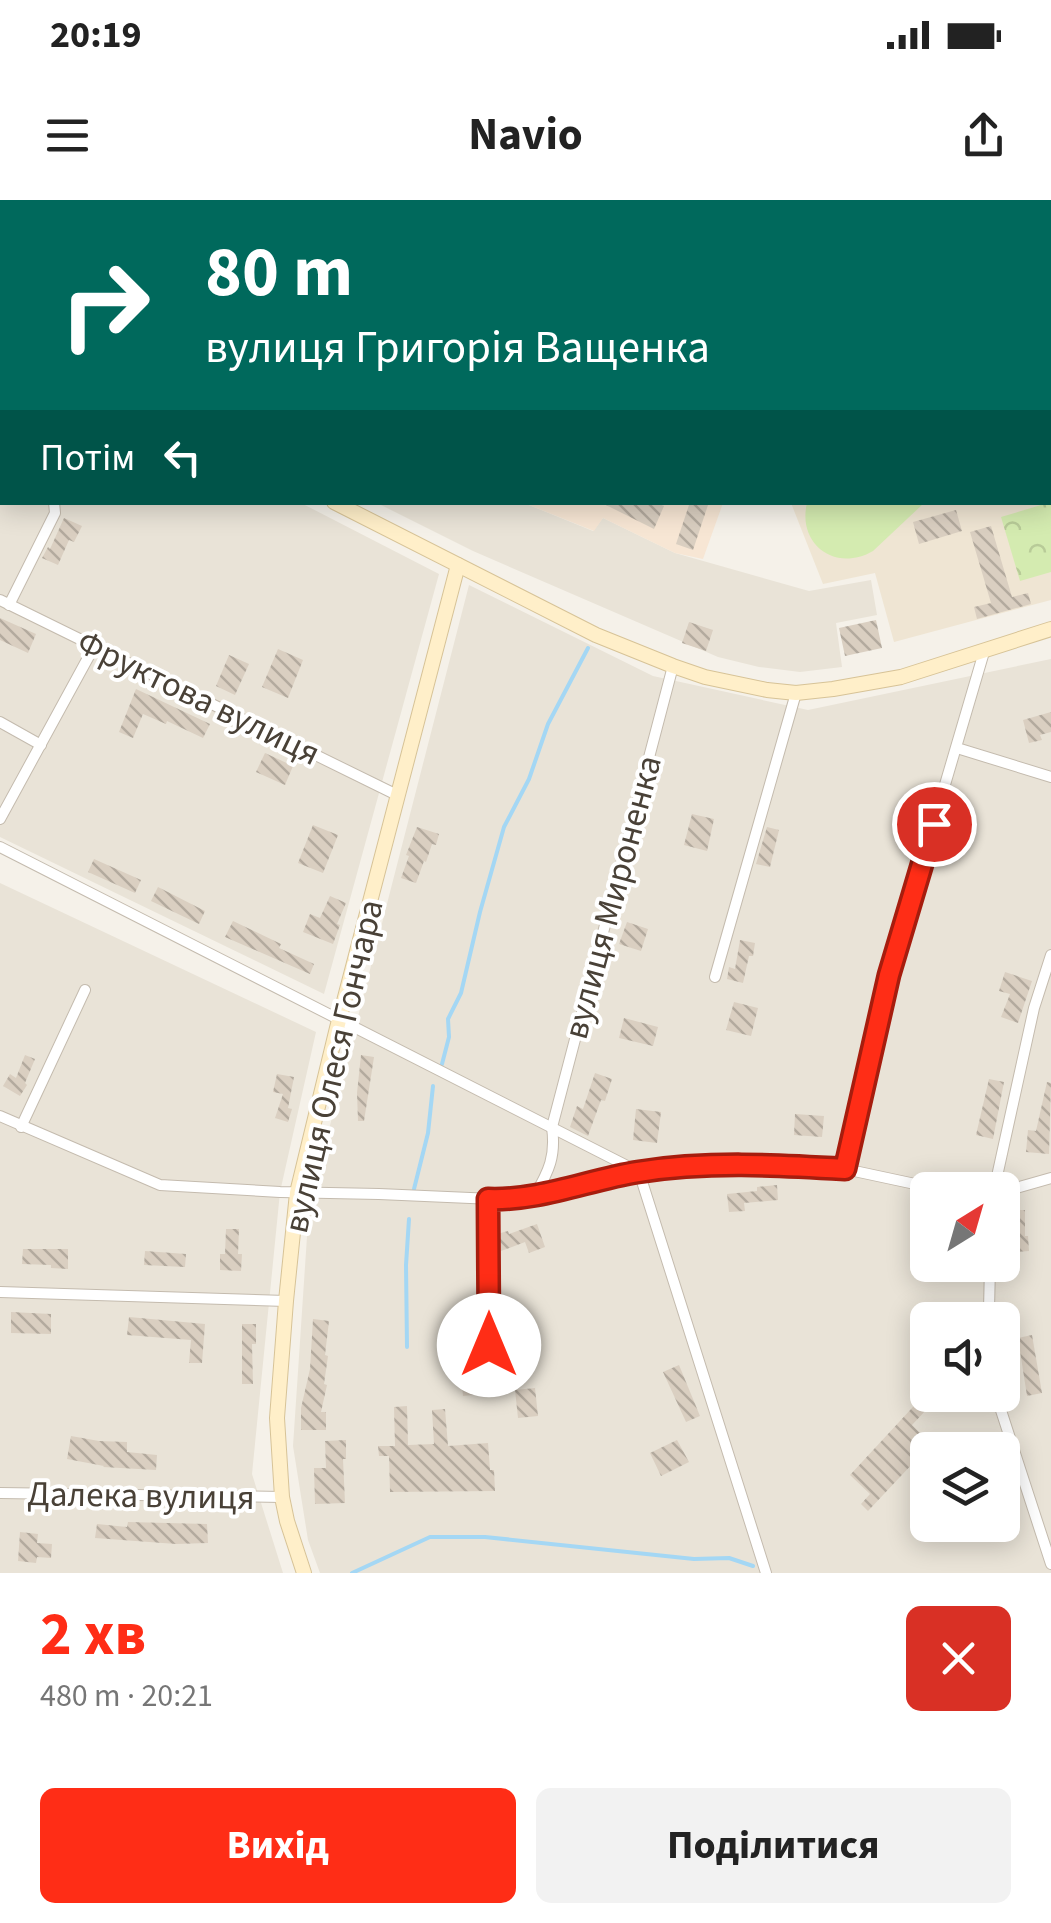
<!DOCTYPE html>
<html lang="uk">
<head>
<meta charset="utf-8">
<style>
  :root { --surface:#fff; --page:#f2f2f2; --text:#222; --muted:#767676; --accent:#ff2d16 }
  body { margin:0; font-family:"Source Sans 3",sans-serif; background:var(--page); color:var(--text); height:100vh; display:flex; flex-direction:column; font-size:38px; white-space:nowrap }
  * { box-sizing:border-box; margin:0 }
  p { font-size:32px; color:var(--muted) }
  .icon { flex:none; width:55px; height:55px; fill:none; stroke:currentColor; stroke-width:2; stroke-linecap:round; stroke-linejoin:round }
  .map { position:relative; height:1373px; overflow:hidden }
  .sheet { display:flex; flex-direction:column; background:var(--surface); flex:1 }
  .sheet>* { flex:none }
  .guide { position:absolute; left:0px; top:0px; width:1052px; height:305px; box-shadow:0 5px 25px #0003; background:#00695c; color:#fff; overflow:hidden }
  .needle { width:65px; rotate:37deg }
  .fabs { position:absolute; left:910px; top:972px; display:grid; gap:20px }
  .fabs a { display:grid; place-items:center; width:110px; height:110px; border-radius:15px; background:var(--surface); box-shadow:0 5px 25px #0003; font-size:50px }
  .pin { position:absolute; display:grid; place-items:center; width:85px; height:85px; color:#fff; margin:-42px; border:5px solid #fff; border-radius:50%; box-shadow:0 2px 10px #0007 }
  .me { position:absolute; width:110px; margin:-55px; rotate:0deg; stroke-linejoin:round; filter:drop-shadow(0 0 8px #0008) }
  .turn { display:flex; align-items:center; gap:35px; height:210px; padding:0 40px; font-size:45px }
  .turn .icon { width:130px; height:130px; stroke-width:2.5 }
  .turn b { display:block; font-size:70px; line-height:85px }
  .then { display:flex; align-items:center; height:95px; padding:0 40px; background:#0003; gap:20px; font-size:38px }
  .round { display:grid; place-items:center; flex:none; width:105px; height:105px; border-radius:15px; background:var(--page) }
  .overview { display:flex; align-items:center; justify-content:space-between; height:170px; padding:0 40px }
  h1 { font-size:60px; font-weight:700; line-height:75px; color:var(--accent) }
  .primary-button { display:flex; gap:20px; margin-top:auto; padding:20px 40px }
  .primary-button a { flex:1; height:115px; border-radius:15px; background:var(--accent); color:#fff; font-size:40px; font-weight:700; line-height:115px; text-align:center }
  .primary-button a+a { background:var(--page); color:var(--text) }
  .status { display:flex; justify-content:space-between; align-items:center; height:70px; padding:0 50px; background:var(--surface); direction:ltr }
  .status svg { height:28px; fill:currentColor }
  header { display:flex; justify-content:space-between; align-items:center; height:130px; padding:0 40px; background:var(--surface); font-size:45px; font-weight:700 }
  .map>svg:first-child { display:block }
  .residential { fill:#e9e3d7; fill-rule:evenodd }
  .commercial { fill:#f7e6d4 }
  .education { fill:#efe5d3 }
  .park { fill:url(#park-crowns) }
  .pitch { fill:#d4ebb0 }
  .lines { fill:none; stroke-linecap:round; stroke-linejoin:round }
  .stream { stroke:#a4d7f4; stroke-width:4 }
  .building { fill:url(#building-back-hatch) }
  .street-casing { stroke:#c4bbae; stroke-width:12 }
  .secondary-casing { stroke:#d7c397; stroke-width:16 }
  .street { stroke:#fff; stroke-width:10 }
  .secondary { stroke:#ffefc9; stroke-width:14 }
  .route-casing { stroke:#a61d0e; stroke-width:25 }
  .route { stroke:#ff2d16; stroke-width:18 }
  .labels { text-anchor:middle; stroke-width:8; stroke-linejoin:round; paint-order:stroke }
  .street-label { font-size:35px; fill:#494137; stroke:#fff }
</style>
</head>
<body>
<div class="status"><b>20:19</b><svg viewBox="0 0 49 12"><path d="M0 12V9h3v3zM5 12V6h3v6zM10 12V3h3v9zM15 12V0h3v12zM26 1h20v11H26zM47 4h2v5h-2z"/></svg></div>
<header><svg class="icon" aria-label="menu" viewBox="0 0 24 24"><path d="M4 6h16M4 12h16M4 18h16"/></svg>Navio<svg class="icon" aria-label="share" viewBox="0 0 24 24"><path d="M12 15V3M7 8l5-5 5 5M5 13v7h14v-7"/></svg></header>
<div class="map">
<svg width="1051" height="1373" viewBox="0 0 1051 1373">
  <defs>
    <pattern id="park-crowns" width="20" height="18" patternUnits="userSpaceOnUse" patternTransform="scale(2.5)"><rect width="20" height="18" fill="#d4ebb0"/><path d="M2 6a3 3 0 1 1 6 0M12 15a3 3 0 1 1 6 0" fill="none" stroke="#b8cb98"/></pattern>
    <pattern id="building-back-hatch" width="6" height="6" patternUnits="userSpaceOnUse" patternTransform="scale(2.5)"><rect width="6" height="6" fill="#dacfc1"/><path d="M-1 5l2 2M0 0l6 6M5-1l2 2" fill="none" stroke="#b3aa9e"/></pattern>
  </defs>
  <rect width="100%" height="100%" fill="#f5f1e9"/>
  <!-- residential -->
  <g class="residential">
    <polygon points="0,91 2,93 2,302 301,303 439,374 324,794 0,637"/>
    <polygon points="377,303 524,303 593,331 603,318 675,353 809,391 871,380 877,415 836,423 842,467 800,472 759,467 718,457 473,351"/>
    <path d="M 469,385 L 653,476 L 808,510 L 1051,459 L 1051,1373 L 320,1373 L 308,1340 L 293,1246 L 309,1007 ZM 928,990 L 1002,990 L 1002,1065 L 928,1065 ZM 928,1120 L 1002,1120 L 1002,1195 L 928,1195 ZM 928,1250 L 1002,1250 L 1002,1325 L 928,1325 Z"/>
    <polygon points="0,683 316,832 280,992 252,1274 283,1373 0,1373"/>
  </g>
  <!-- commercial -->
  <polygon class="commercial" points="524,303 723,303 703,359 675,353 603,318 594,331"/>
  <!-- education -->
  <polygon class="education" points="1050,146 1051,400 894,442 875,373 823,384 791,303 1050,302"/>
  <!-- park -->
  <polygon class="park" points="1051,302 1051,372 1020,381 1001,317"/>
  <!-- pitch -->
  <path class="pitch" d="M 807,303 L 807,302 L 924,303 L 873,351 C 835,373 797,344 807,303 Z"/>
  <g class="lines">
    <!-- stream -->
    <g class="stream">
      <polyline points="442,864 449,837 448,819 461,793 480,712 504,627 529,579 548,524 588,448"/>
      <polyline points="414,989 428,933 433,886"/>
      <polyline points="407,1147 406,1065 409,1019"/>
      <polyline points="352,1373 430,1337 485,1337 694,1359 729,1358 753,1366"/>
    </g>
  </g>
  <!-- building -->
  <g class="building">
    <polygon points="600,302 655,302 664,306 654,329"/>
    <polygon points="690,302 709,302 693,350 676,344"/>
    <polygon points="956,310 962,331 919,344 913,322"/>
    <polygon points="64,318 82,326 74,342 69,340 58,365 42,358 48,347 50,349"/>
    <polygon points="991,326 1012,397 1028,393 1031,404 977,419 974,407 991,403 970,332"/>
    <polygon points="0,418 36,434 28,453 0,440"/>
    <polygon points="876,420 882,448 845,456 839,428"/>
    <polygon points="689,422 713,430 706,451 682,443"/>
    <polygon points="278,449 303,460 288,498 262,487"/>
    <polygon points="229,455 249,464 235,495 216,486"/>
    <polygon points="136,489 210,524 203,538 167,521 166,524 143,514 133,538 119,532"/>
    <polygon points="1051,512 1051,532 1040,535 1042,540 1029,543 1023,520"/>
    <polygon points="265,553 293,566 285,585 256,572"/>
    <polygon points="692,614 714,619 707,651 684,645"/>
    <polygon points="313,625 338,635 323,673 298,663"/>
    <polygon points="417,627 439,634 436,645 432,644 426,662 424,661 416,683 401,678 409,656 406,655"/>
    <polygon points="767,627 779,630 770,667 756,664"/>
    <polygon points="94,659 141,680 135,693 88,672"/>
    <polygon points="158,687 205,711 199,724 151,701"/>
    <polygon points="330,696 346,703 337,724 340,725 333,744 303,732 310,714 320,718"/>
    <polygon points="233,721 281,744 279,748 314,764 310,774 225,737"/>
    <polygon points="627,722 648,729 641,751 619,744"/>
    <polygon points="740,740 755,743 753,756 749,756 743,783 727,779 729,767 735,769"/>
    <polygon points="1005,772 1032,781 1018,823 1001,817 1010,794 999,791"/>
    <polygon points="734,802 758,808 751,836 726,830"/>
    <polygon points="624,818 658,827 653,846 619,838"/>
    <polygon points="25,855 35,859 25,883 27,885 20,896 3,886 10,874 16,878"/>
    <polygon points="361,855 374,857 364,921 358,921 357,893"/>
    <polygon points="595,873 612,879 605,901 601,900 588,936 570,927 577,906 583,909"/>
    <polygon points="277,874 294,877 288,908 292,909 288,922 275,918 283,894 273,892"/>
    <polygon points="989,879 1004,882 993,939 976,935"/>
    <polygon points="1047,882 1051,883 1049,954 1026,952 1028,930 1036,931"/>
    <polygon points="636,909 661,912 657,943 633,940"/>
    <polygon points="795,914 824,916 822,937 794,935"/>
    <polygon points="777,985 778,1000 744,1003 745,1011 729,1012 727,994 757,991 757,987"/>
    <polygon points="1012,1010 1025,1010 1025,1036 1028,1036 1029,1051 1015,1052"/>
    <polygon points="537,1024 545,1047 529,1053 525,1042 501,1051 497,1034 508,1031 509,1034"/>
    <polygon points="226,1029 239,1029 238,1054 242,1054 241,1071 220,1070 220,1054 225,1054"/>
    <polygon points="23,1049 68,1049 68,1069 51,1068 51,1065 22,1064"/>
    <polygon points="145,1051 186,1054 185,1067 144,1065"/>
    <polygon points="510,1097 512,1141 498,1142 497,1098"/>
    <polygon points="11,1112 51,1114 51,1134 11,1133"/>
    <polygon points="129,1117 205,1124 202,1163 189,1163 191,1140 127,1135"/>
    <polygon points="313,1119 329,1121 325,1155 328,1156 324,1184 327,1185 321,1212 326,1212 326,1230 301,1230 301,1208 310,1169"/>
    <polygon points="242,1124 256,1124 256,1144 252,1144 253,1184 242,1184"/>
    <polygon points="1032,1135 1042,1193 1027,1196 1018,1138"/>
    <polygon points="478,1136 480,1182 484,1194 463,1196 460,1163 467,1163 466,1137"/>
    <polygon points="679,1165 700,1216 686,1222 663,1172"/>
    <polygon points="535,1188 538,1216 518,1218 515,1190"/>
    <polygon points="924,1195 940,1195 912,1225 931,1244 868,1311 861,1304 870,1294 850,1275"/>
    <polygon points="407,1206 408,1245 434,1244 432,1210 445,1209 448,1246 488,1243 490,1270 494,1270 495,1291 390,1292 389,1256 379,1256 378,1246 395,1246 394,1207"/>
    <polygon points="71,1236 99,1241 127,1242 127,1252 157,1255 156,1270 103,1267 104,1266 67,1259"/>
    <polygon points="346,1240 346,1259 343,1259 345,1303 315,1304 314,1268 326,1268 325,1241"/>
    <polygon points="677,1240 689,1262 661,1276 650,1253"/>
    <polygon points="1006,1285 1018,1336 995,1341 991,1325 1002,1325 1002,1286"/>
    <polygon points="128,1322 207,1324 208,1343 176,1344 95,1338 97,1324 127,1327"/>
    <polygon points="20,1332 38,1334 37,1343 52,1344 51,1358 37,1357 36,1363 18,1361"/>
  </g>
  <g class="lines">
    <defs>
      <g id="street">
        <polyline points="536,0 539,2"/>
        <polyline points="830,0 838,2"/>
        <polyline points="186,2 188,0"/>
        <polyline points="1050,50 1051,50"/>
        <polyline points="1050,131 1051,131"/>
        <polyline points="0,255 2,256"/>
        <polyline points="0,400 397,595"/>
        <polyline points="9,405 55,313 54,302"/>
        <polyline points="0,522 41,545"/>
        <polyline points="957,548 1051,577"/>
        <polyline points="0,619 95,445"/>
        <polyline points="0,647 639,972 766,1373"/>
        <polyline points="715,777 796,493"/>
        <polyline points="0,916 160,985 280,992 379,994 515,1000 639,972 751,963 845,969 943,990"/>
        <polyline points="21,927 85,790"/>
        <polyline points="845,969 889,775 984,452"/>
        <polyline points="994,990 1034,808 1051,755"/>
        <polyline points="1002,992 1051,978"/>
        <path d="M 535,995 C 549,971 556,956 552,927 L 673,466"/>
        <polyline points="488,999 489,1182"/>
        <polyline points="0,1092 286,1101"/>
        <polyline points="986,1120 989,1110 990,1065"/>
        <polyline points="996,1195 1051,1364"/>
        <polyline points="0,1293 282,1297"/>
      </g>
      <g id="secondary">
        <polyline points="0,77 2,79"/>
        <polyline points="334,302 596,435 673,466 705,477 767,490 796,493 833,489 901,477 1051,429"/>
        <polyline points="304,1373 287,1321 282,1297 277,1218 286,1101 297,993 337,828 458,365"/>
      </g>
    </defs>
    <!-- street casing -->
    <use href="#street" class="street-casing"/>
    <!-- secondary casing -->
    <use href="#secondary" class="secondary-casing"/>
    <!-- street -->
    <use href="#street" class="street"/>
    <!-- secondary -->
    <use href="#secondary" class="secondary"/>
  </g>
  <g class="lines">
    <defs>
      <path id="route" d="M 489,1145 L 488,999 C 540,1001 588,980 638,972 C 707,961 776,965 845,969 L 889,775 L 934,624"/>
    </defs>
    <!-- route casing -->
    <use href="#route" class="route-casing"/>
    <!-- route -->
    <use href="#route" class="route"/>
  </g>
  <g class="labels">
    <!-- street labels -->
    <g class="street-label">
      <text transform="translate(199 497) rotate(26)" y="12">Фруктова вулиця</text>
      <text transform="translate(612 697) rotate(-75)" y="12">вулиця Мироненка</text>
      <text transform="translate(333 866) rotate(-77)" y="12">вулиця Олеся Гончара</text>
      <text transform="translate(141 1295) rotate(1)" y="12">Далека вулиця</text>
    </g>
  </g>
</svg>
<div class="fabs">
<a><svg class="needle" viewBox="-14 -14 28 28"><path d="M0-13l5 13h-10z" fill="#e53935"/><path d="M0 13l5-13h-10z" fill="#767676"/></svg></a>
<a><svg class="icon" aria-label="sound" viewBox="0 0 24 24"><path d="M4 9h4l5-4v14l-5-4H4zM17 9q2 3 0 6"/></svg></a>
<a><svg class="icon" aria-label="layers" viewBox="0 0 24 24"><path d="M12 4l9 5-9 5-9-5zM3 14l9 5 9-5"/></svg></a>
</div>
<div class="pin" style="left:934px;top:624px;background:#d93025"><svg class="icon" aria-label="arrive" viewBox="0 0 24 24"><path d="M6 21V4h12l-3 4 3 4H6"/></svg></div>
<svg class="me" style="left:489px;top:1145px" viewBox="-20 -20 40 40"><circle r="19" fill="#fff"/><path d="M0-13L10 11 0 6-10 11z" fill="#ff2d16"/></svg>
<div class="guide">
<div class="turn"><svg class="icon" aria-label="right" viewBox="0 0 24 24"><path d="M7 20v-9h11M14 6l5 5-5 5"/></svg><div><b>80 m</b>вулиця Григорія Ващенка</div></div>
<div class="then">Потім<svg class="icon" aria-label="left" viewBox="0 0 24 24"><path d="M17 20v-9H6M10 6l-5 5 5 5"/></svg></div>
</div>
</div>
<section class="sheet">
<div class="overview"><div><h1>2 хв</h1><p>480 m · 20:21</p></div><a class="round" style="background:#d93025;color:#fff"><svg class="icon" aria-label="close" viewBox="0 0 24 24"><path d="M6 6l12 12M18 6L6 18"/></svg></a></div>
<div class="primary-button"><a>Вихід</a><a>Поділитися</a></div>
</section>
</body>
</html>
